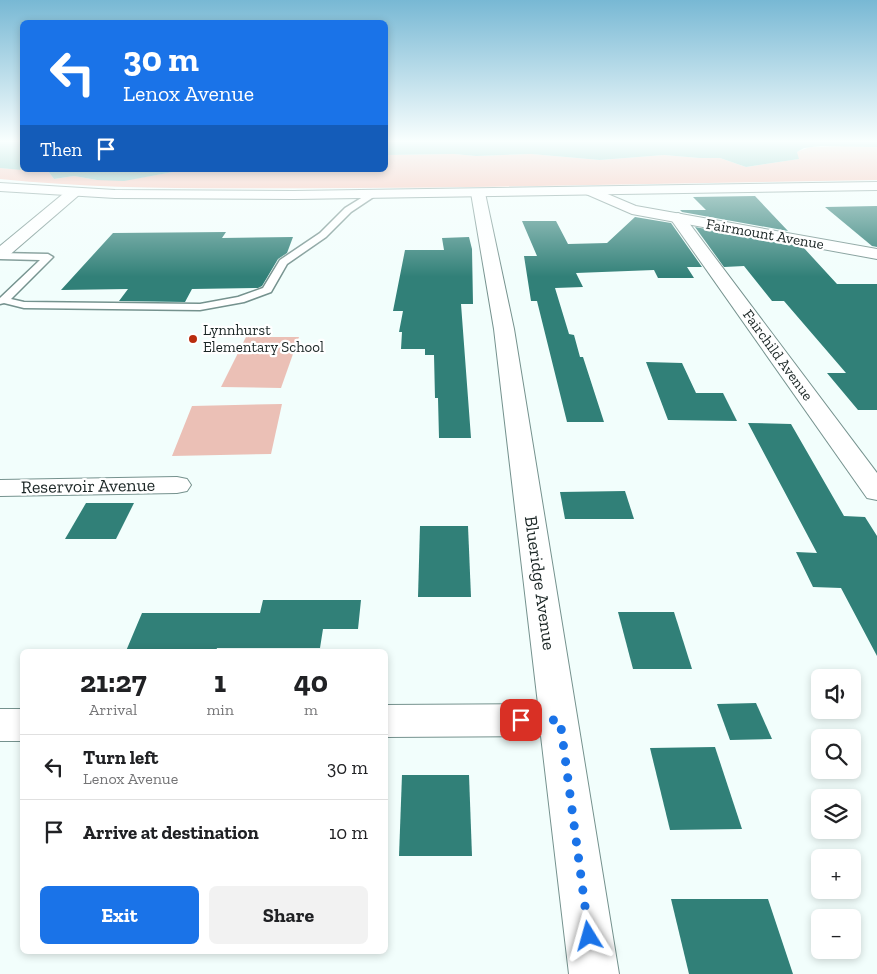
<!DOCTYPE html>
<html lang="en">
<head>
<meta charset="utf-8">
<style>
  :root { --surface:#fff; --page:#f2f2f2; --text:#202124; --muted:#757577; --line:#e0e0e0; --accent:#1a73e8 }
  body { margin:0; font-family:"Zilla Slab",serif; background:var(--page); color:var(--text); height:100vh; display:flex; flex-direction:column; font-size:19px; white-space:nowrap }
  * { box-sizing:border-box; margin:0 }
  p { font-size:16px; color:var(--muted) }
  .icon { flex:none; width:28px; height:28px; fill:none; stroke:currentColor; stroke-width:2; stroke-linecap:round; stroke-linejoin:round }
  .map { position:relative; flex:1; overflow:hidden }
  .details { position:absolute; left:20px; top:649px; width:368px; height:305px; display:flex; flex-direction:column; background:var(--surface); border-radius:8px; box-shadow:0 2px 8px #0003 }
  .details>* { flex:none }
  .top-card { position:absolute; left:20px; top:20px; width:368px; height:152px; border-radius:8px; box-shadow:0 2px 8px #0003; background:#1a73e8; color:#fff; overflow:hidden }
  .fabs { position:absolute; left:811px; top:669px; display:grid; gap:10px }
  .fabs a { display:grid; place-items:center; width:50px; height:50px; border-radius:8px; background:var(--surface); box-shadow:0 2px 8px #0003; font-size:25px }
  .pin { position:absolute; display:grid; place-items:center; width:42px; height:42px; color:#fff; margin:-21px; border-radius:10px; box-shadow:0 2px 8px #0006 }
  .me { position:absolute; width:55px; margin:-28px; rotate:352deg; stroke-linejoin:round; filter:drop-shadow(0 0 4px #0008) }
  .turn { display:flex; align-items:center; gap:18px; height:105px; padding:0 20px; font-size:22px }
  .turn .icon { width:65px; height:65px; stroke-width:2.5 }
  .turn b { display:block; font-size:35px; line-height:42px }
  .then { display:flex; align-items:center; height:48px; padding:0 20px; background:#0003; gap:10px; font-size:19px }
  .eta { display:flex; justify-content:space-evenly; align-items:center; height:85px; text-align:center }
  .eta b { font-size:30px; font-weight:800; line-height:35px }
  .cta { display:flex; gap:10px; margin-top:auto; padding:10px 20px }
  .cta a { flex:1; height:58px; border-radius:8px; background:var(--accent); color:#fff; font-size:20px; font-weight:800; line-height:58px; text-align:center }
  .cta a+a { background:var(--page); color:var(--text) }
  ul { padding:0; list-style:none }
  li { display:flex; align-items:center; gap:15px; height:65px; padding:0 20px; border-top:1px solid var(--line) }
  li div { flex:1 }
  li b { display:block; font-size:19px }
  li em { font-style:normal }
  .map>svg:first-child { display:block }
  .green { fill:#ebc0b6 }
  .forest { fill:#f8b8a9 }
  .water { fill:#71beb5 }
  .building { fill:#318078 }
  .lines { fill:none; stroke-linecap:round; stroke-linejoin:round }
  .service-casing { stroke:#75928e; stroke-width:3 }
  .minor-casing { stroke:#75928e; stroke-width:2 }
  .tertiary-casing { stroke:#75928e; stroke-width:2 }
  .primary-casing { stroke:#75928e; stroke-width:2 }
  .service { fill:#fff; fill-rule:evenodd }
  .minor { fill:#fff; fill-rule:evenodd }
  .tertiary { fill:#fff; fill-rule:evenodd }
  .primary { fill:#fff; fill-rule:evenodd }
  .route { stroke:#1a73e8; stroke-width:9; stroke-dasharray:0 16.2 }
  .poi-dot { fill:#b92d0e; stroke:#fff; stroke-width:2 }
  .labels { text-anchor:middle; stroke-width:4.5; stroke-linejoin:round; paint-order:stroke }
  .far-street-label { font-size:15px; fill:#1b2625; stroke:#fff }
  .far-poi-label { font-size:15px; fill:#1b2625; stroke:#fff; text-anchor:start }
  .street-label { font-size:18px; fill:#1b2625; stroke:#fff }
</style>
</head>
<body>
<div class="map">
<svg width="877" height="974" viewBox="0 0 877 974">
  <rect width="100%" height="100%" fill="#f2fefc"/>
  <!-- green -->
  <g class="green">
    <polygon points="246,337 299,337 281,388 221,387"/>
    <polygon points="282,404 271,454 172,456 192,406"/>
  </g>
  <!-- forest -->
  <path class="forest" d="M 845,146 L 877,147 L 877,180 C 702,183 527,187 352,188 C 235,188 117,191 0,179 L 0,168 L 48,171 L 54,179 L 74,176 L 97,180 L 133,179 L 184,170 L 385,170 L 385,155 L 454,154 L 476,156 L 531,154 L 600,160 L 664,155 L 699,158 L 720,158 L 746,167 L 798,159 L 796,152 L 811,147 Z"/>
  <!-- water -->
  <g class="water">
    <polygon points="0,140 22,140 22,170 0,168"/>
    <polygon points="385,140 877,140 877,147 821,146 804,148 797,152 799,159 746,167 720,158 699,158 664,155 600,160 531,154 476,156 454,154 385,155"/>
    <polygon points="28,170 184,170 124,181 97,180 74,176 54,179 48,171"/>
  </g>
  <!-- building -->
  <g class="building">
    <polygon points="755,196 788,231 682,212 680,210 706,210 693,197"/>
    <polygon points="877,206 877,247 872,246 825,207"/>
    <polygon points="635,217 671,223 702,267 687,267 694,278 658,278 654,270 576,273 583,287 555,288 569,334 574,335 580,357 583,357 604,422 567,422 537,301 531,301 524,256 537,256 522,221 556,221 568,244 607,243"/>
    <polygon points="695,227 803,247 837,284 877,284 877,410 858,410 827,373 846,373 784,301 772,301 744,266 724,267"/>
    <polygon points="226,232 222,238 293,237 287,253 278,259 262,286 258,288 192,289 185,302 119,301 128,289 61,290 113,233"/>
    <polygon points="469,237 472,249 473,304 461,304 471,438 439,438 438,398 435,398 434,355 425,355 425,349 401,349 402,332 399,332 403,311 393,311 405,250 444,250 442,238"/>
    <polygon points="646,362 682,363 696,393 723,393 737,421 668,420"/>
    <polygon points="748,423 791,424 844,516 865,517 877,536 877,656 841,588 813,587 796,552 817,553"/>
    <polygon points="625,491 634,519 565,519 560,492"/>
    <polygon points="86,503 134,503 116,539 65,539"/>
    <polygon points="420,526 468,526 471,597 418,597"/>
    <polygon points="263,600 361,600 358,629 323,629 320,648 217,648 216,651 126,651 142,613 260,613"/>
    <polygon points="618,612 674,612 692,669 633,669"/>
    <polygon points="756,703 772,739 730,740 717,704"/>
    <polygon points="715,747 742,829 670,830 650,748"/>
    <polygon points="402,775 469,775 472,856 399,856"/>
    <polygon points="671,899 768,899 793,974 689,974"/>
  </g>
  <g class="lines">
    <defs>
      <polygon id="service" points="371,192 378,194 351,212 326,237 287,264 271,292 244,302 200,310 24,308 4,303 0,304 0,298 40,260 0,259 0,253 48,254 53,257 11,299 24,302 200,304 238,297 263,288 280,260 320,233 345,208"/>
      <g id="minor">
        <polygon points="74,188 79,189 81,192 79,195 6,258 0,259 0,246 69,189"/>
        <polygon points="478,189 485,193 514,329 619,974 569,974 541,736 385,737 385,705 538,704 494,329 471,193"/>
        <polygon points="678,213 683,215 877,473 877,500 867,498 670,218 673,215"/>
        <polygon points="177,477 187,479 191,485 187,491 177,493 0,496 0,480"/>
        <rect x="0" y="709" width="22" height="32"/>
      </g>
      <polygon id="tertiary" points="591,187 636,206 877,249 877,259 632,214 586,194 584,191"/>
      <polygon id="primary" points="877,182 877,190 294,199 115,198 0,191 0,183 115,190 294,191"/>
    </defs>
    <!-- service casing -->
    <use href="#service" class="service-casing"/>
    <!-- minor casing -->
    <use href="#minor" class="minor-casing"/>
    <!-- tertiary casing -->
    <use href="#tertiary" class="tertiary-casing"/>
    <!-- primary casing -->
    <use href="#primary" class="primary-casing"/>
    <!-- service -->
    <use href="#service" class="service"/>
    <!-- minor -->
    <use href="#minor" class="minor"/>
    <!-- tertiary -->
    <use href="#tertiary" class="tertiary"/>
    <!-- primary -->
    <use href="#primary" class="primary"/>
  </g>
  <!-- sky -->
  <linearGradient id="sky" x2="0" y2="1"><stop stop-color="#78b8d4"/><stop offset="0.51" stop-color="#f9fffe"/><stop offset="1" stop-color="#f9fffe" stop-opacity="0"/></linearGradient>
  <rect width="877" height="277" fill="url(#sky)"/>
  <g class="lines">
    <!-- route -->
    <polyline class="route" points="521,720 560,720 589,936"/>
  </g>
  <!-- markers -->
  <circle class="poi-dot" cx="193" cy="339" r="5"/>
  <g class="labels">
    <!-- far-street labels -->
    <g class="far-street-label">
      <text transform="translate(765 234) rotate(10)" y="5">Fairmount Avenue</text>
      <text transform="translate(778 355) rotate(54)" y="5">Fairchild Avenue</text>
    </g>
    <!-- far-poi labels -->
    <g class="far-poi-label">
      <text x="203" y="335">Lynnhurst<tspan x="203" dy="17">Elementary School</tspan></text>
    </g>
    <!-- street labels -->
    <g class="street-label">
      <text transform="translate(88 486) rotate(-1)" y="6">Reservoir Avenue</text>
      <text transform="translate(540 583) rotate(82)" y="6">Blueridge Avenue</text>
    </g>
  </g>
</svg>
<div class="fabs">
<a><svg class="icon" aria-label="sound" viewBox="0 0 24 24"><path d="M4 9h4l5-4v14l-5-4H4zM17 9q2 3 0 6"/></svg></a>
<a><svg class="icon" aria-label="search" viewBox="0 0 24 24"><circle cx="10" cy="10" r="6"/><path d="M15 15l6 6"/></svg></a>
<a><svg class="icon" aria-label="layers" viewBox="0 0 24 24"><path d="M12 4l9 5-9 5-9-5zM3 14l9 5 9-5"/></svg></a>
<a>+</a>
<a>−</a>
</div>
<div class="pin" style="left:521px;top:720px;background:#d93025"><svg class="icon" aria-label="arrive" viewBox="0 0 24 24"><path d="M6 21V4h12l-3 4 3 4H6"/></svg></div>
<svg class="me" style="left:589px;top:936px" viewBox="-20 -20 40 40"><path d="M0-17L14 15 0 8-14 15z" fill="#1a73e8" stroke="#fff" stroke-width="4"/></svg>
<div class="top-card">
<div class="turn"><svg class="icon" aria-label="left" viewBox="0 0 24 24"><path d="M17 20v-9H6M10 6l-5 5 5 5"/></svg><div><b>30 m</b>Lenox Avenue</div></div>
<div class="then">Then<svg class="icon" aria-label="arrive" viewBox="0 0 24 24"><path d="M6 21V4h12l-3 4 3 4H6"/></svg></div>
</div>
<section class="details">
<div class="eta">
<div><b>21:27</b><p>Arrival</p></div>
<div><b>1</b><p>min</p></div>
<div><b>40</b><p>m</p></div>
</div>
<ul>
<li><svg class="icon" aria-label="left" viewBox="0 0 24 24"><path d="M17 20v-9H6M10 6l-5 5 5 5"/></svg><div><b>Turn left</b><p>Lenox Avenue</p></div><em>30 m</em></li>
<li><svg class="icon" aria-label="arrive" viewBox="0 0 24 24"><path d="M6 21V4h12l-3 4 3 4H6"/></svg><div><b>Arrive at destination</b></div><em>10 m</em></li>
</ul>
<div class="cta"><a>Exit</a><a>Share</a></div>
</section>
</div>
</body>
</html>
